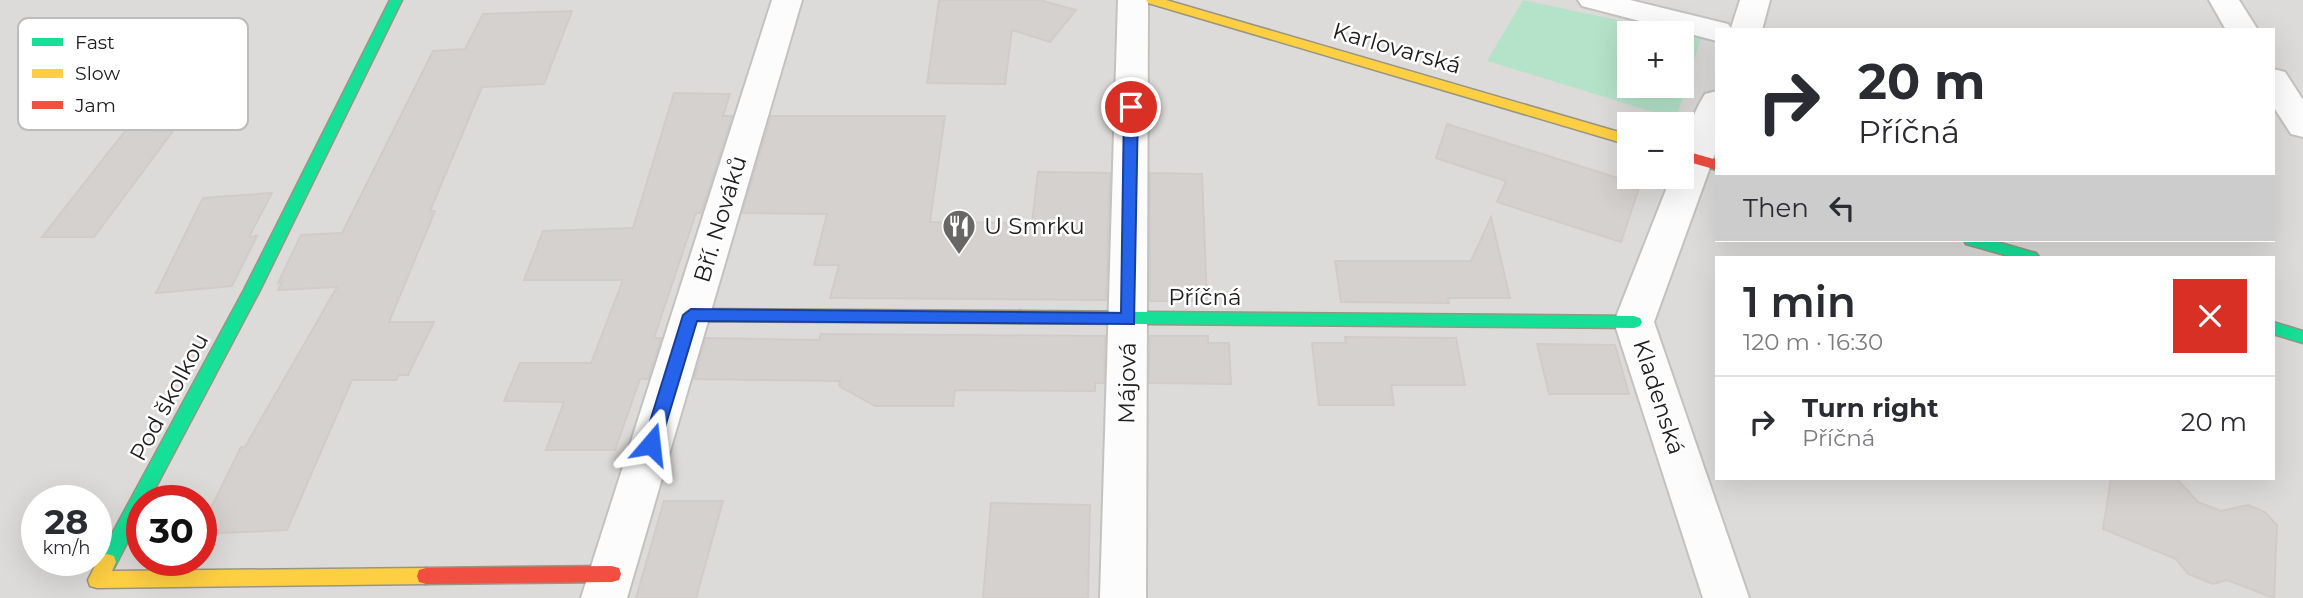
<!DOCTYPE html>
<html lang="en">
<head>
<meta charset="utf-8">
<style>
  :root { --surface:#fff; --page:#f7f7f7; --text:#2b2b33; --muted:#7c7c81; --line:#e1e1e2 }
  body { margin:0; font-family:Montserrat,sans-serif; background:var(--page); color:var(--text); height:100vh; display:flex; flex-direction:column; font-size:26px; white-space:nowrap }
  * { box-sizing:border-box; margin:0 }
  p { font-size:23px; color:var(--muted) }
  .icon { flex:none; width:38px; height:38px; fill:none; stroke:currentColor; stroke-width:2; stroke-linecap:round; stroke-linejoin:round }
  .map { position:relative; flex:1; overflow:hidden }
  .side { position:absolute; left:1715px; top:256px; width:560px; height:224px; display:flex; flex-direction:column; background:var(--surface); border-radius:0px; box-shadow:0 7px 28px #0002 }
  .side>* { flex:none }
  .banner { position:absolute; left:1715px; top:28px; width:560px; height:214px; border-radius:0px; box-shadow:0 7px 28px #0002; background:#fff; color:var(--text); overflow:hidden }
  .buttons { position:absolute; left:1617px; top:21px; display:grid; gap:14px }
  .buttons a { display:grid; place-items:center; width:77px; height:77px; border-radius:0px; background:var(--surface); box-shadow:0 7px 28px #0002; font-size:35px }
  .speed { position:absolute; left:21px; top:485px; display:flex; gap:14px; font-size:35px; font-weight:700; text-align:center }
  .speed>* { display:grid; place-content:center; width:91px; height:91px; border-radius:50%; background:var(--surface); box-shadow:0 7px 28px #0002; line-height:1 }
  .speed small { font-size:18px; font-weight:400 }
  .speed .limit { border:10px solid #d22; background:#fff; color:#111 }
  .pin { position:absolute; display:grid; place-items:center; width:60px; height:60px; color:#fff; margin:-30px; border:4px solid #fff; border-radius:50%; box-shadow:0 2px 7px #0007 }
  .me { position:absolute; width:77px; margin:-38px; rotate:17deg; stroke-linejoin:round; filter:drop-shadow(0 0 5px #0008) }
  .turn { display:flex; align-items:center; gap:24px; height:147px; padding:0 28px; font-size:32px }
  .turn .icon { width:91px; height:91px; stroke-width:2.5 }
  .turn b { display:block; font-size:49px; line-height:60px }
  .then { display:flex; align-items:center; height:66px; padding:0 28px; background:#0003; gap:14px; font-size:26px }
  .round { display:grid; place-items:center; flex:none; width:74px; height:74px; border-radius:0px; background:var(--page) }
  .head { display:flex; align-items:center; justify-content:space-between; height:119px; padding:0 28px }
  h1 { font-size:42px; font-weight:600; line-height:52px }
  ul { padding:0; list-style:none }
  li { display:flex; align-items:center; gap:21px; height:91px; padding:0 28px; border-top:2px solid var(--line) }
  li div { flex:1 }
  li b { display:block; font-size:26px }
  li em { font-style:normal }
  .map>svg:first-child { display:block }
  .residential { fill:#dddbda; fill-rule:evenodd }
  .pitch { fill:#b5e3c9 }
  .building { fill:#d5d1cf; stroke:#d1ccca; stroke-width:2 }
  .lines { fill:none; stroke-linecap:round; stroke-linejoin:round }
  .street-casing { stroke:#c4c2c1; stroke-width:4 }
  .fast-casing { stroke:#989681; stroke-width:3 }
  .slow-casing { stroke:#989681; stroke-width:3 }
  .jam-casing { stroke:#989681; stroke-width:3 }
  .street { fill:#fcfcfc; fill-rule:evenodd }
  .fast { fill:#16e098; fill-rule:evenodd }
  .slow { fill:#ffcf43; fill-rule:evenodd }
  .jam { fill:#f24e42; fill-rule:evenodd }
  .route { fill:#2563eb; stroke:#184099; stroke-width:2 }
  .labels { text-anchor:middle; stroke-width:5; stroke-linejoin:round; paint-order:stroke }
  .street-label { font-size:23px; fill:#202020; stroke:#fff }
  .poi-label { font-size:23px; fill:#202020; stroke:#fff; text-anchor:start }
  .key { fill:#fff; stroke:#bcbcbc; stroke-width:2 }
  .key-label { font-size:19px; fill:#202020 }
</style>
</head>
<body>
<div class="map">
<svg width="2303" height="598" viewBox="0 0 2303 598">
  <rect width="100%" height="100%" fill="#eeebe8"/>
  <!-- residential -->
  <path class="residential" d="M 0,0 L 2303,0 L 2303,598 L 0,598 ZM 1717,30 L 2273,30 L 2273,240 L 1717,240 ZM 1629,33 L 1682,33 L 1682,86 L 1629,86 ZM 1629,124 L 1682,124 L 1682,177 L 1629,177 ZM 1717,257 L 2273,257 L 2273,478 L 1717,478 ZM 37,500 L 96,500 L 96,560 L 37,560 ZM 142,500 L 201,500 L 201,560 L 142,560 Z"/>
  <!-- pitch -->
  <polygon class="pitch" points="1523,0 1679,33 1629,33 1629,86 1682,86 1682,34 1701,38 1676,119 1487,61"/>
  <!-- building -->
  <g class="building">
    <polygon points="939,0 1040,0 1076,10 1050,42 1012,30 1005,84 927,83"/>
    <polygon points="572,11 544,84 482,87 430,211 435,211 389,322 434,322 408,375 399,375 396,380 352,380 287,530 201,534 201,528 241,447 245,447 337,287 278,290 282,282 278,283 301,235 342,233 433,51 465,49 483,14"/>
    <polygon points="674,93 730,94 723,116 732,116 701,213 696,213 654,338 661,338 648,379 640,379 615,450 546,450 564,402 504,401 520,363 591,363 623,280 524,280 543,231 633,228"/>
    <polygon points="771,116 945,116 930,222 1032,223 1038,172 1110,173 1106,300 830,298 839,265 814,265 827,214 742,213"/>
    <polygon points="1447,124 1640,185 1621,242 1497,202 1506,181 1436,158"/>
    <polygon points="126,130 173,131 94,237 42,237"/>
    <polygon points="1150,173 1202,174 1207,301 1150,301"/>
    <polygon points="272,193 249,237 257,236 232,286 156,293 203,198"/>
    <polygon points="1491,217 1510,298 1448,298 1449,303 1341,302 1335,261 1471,261"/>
    <polygon points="821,334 1105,336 1104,383 1095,383 1095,391 955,390 953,406 875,406 839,386 840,381 694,379 706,338 819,340"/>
    <polygon points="1150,336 1208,336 1208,343 1229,343 1231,384 1149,383"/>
    <polygon points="1345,337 1456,338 1465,385 1391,385 1394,405 1319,405 1312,343 1346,343"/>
    <polygon points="1537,344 1615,345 1629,394 1549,394"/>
    <polygon points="2111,478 2176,478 2198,502 2221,511 2248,505 2265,512 2277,525 2274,598 2227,580 2213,584 2188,574 2176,559 2103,529"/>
    <polygon points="664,501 723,501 696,598 636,598"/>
    <polygon points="991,503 1090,505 1088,598 983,598"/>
  </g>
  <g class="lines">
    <defs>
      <g id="street">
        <polygon points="772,0 802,0 627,598 581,598"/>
        <polygon points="1118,0 1148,0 1146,598 1100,598"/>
        <polygon points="1578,0 1630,0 1728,24 1731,28 1740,0 1770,0 1762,30 1717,30 1717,41 1582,6"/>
        <polygon points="2209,0 2239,0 2258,30 2226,30"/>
        <polygon points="2273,69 2285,72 2303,100 2303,137 2291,134 2273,106"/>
        <path d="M 1717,91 L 1717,148 L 1654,322 L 1749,598 L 1703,598 L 1614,322 L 1671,177 L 1682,177 C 1682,148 1689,119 1705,94 Z"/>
      </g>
      <g id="fast">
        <polygon points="390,0 402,0 260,290 149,500 142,500 142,514 114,568 107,570 100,568 98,562 100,556 244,290"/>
        <polygon points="1964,240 1990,240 2036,253 2039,257 2012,257 1966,244"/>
        <polygon points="1020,311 1634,316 1640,318 1642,322 1640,326 1634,328 1020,323 1014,321 1012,317 1014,313"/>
        <polygon points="2273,322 2303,331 2303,343 2273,334"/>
      </g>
      <g id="slow">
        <polygon points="1146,0 1166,0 1629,135 1629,145 1148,3"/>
        <polygon points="691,309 1020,311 1026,313 1028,317 1026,321 1020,323 691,321 685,319 683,315 685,311"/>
        <polygon points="107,554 114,556 116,562 112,571 426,568 433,570 435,576 433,582 426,584 97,588 90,586 88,580 100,556"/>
      </g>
      <g id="jam">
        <polygon points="1682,150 1717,160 1717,170 1682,160"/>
        <polygon points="612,566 619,568 621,574 619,580 612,582 426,584 419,582 417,576 419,570 426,568"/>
      </g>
    </defs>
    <!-- street casing -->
    <use href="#street" class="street-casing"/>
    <!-- fast casing -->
    <use href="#fast" class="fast-casing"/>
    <!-- slow casing -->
    <use href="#slow" class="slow-casing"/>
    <!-- jam casing -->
    <use href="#jam" class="jam-casing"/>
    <!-- street -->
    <use href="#street" class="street"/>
    <!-- fast -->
    <use href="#fast" class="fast"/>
    <!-- slow -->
    <use href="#slow" class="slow"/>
    <!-- jam -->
    <use href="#jam" class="jam"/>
  </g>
  <!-- route -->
  <polygon class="route" points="1131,102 1138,107 1134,324 697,321 660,444 651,451 645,449 643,444 683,315 691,309 1121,313 1124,107"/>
  <!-- icons -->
  <defs>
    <symbol id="restaurant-pin" viewBox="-11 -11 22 30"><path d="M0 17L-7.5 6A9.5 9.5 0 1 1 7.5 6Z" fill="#686766" stroke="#fff"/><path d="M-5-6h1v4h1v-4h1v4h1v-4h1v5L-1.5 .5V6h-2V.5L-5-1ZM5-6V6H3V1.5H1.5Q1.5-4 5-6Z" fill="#fff"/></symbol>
  </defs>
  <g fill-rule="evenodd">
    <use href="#restaurant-pin" x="940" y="207" width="38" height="52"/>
  </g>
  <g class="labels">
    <!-- street labels -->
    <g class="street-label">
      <text transform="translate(1397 48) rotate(16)" y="8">Karlovarská</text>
      <text transform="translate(720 219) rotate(-73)" y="8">Bří. Nováků</text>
      <text x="1205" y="305">Příčná</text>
      <text transform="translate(1127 383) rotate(-89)" y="8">Májová</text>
      <text transform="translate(169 397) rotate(-62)" y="8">Pod školkou</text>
      <text transform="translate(1659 397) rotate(72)" y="8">Kladenská</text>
    </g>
    <!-- poi labels -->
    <g class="poi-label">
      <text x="984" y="234">U Smrku</text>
    </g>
  </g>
  <!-- legend -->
  <rect x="18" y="18" width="230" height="112" rx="10" class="key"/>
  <rect x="32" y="38" width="31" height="8" fill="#16e098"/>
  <rect x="32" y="69" width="31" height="9" fill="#ffcf43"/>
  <rect x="32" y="101" width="31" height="8" fill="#f24e42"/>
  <g class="key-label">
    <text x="75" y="49">Fast</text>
    <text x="75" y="80">Slow</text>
    <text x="75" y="112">Jam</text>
  </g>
</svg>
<div class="buttons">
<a>+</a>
<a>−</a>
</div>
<div class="speed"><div>28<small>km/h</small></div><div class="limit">30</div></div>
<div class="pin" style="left:1131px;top:107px;background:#d93025"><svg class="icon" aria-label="arrive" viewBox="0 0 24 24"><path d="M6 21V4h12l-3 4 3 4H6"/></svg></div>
<svg class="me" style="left:651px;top:444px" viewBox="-20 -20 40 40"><path d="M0-17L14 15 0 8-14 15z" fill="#2563eb" stroke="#fff" stroke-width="4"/></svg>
<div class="banner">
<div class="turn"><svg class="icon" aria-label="right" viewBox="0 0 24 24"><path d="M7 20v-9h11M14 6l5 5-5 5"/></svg><div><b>20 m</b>Příčná</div></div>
<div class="then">Then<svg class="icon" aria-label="left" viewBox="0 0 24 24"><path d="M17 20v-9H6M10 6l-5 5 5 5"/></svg></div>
</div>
<section class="side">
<div class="head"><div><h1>1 min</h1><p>120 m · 16:30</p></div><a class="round" style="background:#d93025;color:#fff"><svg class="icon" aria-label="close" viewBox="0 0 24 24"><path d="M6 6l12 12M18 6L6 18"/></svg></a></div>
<ul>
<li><svg class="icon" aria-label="right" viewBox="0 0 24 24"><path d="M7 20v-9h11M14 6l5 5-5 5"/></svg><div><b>Turn right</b><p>Příčná</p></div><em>20 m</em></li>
</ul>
</section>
</div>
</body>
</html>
